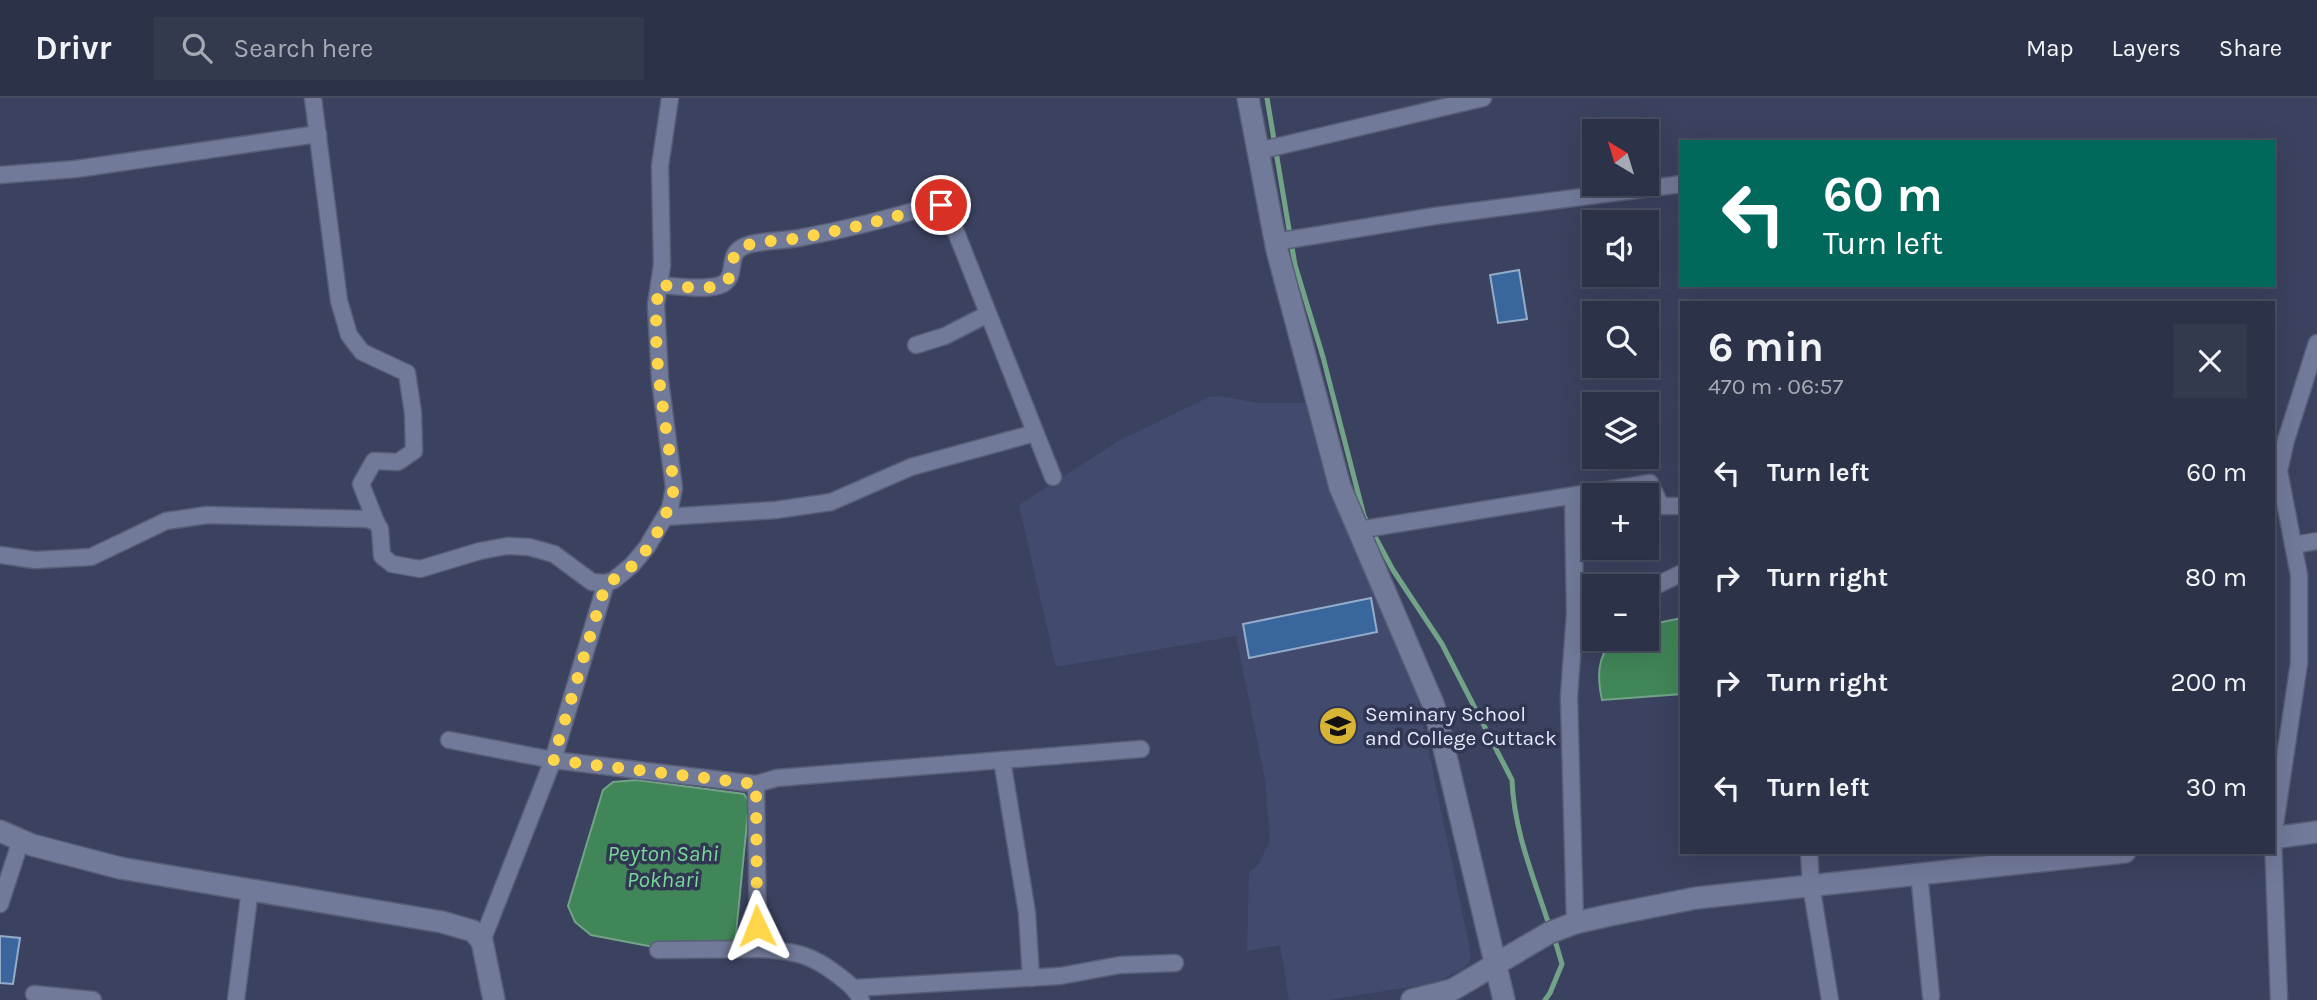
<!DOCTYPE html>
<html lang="en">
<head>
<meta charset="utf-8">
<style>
  :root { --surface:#2c3247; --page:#343a4e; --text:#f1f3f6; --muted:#a6aab4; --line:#484d60 }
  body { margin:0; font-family:Karla,sans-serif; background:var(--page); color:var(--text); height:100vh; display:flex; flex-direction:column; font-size:26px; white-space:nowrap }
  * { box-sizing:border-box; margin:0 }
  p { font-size:23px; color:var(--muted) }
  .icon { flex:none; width:38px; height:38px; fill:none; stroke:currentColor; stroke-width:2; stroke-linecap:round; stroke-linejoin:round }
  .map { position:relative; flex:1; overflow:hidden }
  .panel { position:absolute; left:1680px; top:203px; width:595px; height:553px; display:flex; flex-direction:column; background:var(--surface); border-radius:0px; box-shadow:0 7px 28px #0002,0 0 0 2px var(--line) }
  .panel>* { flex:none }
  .hud { position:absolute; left:1680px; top:42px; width:595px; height:147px; border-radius:0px; box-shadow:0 7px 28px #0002,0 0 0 2px var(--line); background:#00695c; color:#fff; overflow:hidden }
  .needle { width:46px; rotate:322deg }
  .tools { position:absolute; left:1582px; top:21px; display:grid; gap:14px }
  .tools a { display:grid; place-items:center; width:77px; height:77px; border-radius:0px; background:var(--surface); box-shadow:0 7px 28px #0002,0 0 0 2px var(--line); font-size:35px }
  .pin { position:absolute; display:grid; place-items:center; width:60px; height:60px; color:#fff; margin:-30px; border:4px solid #fff; border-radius:50%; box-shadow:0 2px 7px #0007 }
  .me { position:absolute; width:77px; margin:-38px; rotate:358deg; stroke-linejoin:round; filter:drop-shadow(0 0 5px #0008) }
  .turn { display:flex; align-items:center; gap:24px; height:147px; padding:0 28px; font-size:32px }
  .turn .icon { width:91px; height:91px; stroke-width:2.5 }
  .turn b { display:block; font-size:49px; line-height:60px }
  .round { display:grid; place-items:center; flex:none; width:74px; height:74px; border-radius:0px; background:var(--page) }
  .head { display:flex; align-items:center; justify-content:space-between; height:119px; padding:0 28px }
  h1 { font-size:42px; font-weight:700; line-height:52px }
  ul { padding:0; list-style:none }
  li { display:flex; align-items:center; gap:21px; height:105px; padding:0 28px }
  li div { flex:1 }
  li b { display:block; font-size:26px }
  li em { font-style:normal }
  header { display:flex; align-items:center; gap:42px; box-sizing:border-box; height:98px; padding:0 35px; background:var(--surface); border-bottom:2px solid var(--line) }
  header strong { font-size:33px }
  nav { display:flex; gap:38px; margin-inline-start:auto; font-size:24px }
  .search { width:490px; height:63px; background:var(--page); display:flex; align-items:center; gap:18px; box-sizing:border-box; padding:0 24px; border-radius:0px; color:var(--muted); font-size:26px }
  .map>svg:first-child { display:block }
  .built { fill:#424a6d }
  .water { fill:#418659; stroke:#72a389; stroke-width:2 }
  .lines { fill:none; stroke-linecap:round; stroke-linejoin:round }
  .stream { stroke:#72a389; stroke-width:5 }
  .building { fill:#39679d; stroke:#94acc9; stroke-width:2 }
  .minor-casing { stroke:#585e76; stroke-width:19 }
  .tertiary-casing { stroke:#585e76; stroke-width:24 }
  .secondary-casing { stroke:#585e76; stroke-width:24 }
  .minor { stroke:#727a9a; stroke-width:16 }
  .tertiary { stroke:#727a9a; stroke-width:21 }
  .secondary { stroke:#727a9a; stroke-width:21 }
  .route { stroke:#ffd54a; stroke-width:12; stroke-dasharray:0 21.6 }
  .labels { text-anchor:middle; stroke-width:7; stroke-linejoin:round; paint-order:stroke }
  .poi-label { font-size:21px; fill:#e3e8fa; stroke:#313753; text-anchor:start }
  .water-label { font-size:23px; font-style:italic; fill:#78d898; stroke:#313753 }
</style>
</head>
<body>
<header>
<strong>Drivr</strong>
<div class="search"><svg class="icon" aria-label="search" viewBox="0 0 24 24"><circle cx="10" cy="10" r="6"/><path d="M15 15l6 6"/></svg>Search here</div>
<nav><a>Map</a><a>Layers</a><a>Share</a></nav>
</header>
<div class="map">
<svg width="2317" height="902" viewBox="0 0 2317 902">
  <rect width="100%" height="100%" fill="#3b425f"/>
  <!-- built -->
  <polygon class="built" points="1219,298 1259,305 1310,305 1412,574 1470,851 1470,863 1462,872 1434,885 1329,902 1289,902 1280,847 1247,853 1249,774 1258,767 1270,743 1265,682 1236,538 1056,569 1019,407 1120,342 1209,299"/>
  <!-- water -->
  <g class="water">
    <path d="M 1682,520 L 1682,596 L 1602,602 C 1597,579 1597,560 1613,541 L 1647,541 L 1647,527 Z"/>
    <polygon points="637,682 744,696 749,704 735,846 659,850 591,837 575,824 568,808 603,692 613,684"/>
  </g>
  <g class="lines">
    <!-- stream -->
    <g class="stream">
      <path d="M 1267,0 L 1295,167 L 1323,259 L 1364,418 L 1393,472 L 1442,546 L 1512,682 C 1514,734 1534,780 1550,830"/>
      <polyline points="1545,902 1550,895 1562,866 1554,839"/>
    </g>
  </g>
  <!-- building -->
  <g class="building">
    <polygon points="1519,172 1527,221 1498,225 1490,177"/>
    <polygon points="1371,500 1377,534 1249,560 1243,526"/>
    <polygon points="0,838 20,840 13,886 0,885"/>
  </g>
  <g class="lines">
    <defs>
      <g id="minor">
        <polyline points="313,0 339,203 349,237 362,254 407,275 413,315 414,353 398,364 374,363 361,386 376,424"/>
        <polyline points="1258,53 1483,0"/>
        <polyline points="0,77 76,71 318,36"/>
        <polyline points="1275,144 1435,118 1682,86"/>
        <path d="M 659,187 C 675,188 709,193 723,186 C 740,175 722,153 751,146 C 768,142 787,143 804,139 C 848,131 891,120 934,107 L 941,107 L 948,114 L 1053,379"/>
        <polyline points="916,247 945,238 988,216"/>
        <polyline points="1573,399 1575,516 1569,598 1575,825"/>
        <polyline points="665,419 776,412 831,404 911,369 1035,335"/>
        <polyline points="1358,432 1650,385 1661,408 1682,408"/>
        <polyline points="2293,447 2317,443"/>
        <polyline points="0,457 35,462 91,459 166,423 207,417 367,421 376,424 380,431 382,458 392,466 420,471 480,453 507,448 529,449 554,456 592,484 606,485 614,482 632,467 647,449 670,410 674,390 660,282 656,207 662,167 660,68 670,0"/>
        <polyline points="1647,492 1682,475"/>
        <polyline points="1575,516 1594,512"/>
        <path d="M 449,642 L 553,662 L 756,686 L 758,848 L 762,851 C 797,854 811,856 839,878 C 848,885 856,891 861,902"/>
        <polyline points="1002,662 1027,815 1031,880"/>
        <polyline points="756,686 777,680 1141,651"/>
        <polyline points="1809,754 1811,787 1830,902"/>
        <polyline points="1919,775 1931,898"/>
        <polyline points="0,806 21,742"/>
        <polyline points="482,843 553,662 606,485"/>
        <polyline points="658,852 762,851"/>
        <polyline points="854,890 1060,878 1120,867 1175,865"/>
        <polyline points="34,896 93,902"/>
        <polyline points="236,902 250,791"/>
        <polyline points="2279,902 2273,740 2299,565 2299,477 2279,373 2286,342 2317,245"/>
      </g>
      <g id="tertiary">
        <polyline points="1248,0 1277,152 1340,389 1434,608 1504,902"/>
        <polyline points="0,733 32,747 120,770 442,824 473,833 482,843 494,902"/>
      </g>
      <g id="secondary">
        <polyline points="2273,740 2317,734"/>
        <polyline points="1412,902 1452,892 1549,835 1575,825 1610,817 1696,800 2125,754"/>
      </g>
    </defs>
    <!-- minor casing -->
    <use href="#minor" class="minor-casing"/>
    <!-- tertiary casing -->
    <use href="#tertiary" class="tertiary-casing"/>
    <!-- secondary casing -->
    <use href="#secondary" class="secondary-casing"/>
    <!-- minor -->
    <use href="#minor" class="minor"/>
    <!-- tertiary -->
    <use href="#tertiary" class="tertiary"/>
    <!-- secondary -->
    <use href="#secondary" class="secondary"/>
  </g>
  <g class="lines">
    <!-- route -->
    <path class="route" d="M 757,828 L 756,686 L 553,662 L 606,485 C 642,471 666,426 674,390 C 667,324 649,254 659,187 C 675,188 709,193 723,186 C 740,176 722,153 751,146 C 766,142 783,143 799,140 C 845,132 889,121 934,107 L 941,107"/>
  </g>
  <!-- icons -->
  <defs>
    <symbol id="university-disc" viewBox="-11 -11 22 22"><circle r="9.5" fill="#d7b434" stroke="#313753"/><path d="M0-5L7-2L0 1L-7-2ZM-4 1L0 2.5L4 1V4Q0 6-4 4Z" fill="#111"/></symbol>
  </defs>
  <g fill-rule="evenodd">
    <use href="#university-disc" x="1316" y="606" width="44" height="44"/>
  </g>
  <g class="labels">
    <!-- poi labels -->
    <g class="poi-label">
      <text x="1365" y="623">Seminary School<tspan x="1365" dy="24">and College Cuttack</tspan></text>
    </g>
    <!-- water labels -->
    <g class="water-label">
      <text x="663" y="763">Peyton Sahi<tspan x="663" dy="26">Pokhari</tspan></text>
    </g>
  </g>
</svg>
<div class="tools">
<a><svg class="needle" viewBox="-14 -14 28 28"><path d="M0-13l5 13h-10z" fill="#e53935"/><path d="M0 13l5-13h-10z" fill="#a6aab4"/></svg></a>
<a><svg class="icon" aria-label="sound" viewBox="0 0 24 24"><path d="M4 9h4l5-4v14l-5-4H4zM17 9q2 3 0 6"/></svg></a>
<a><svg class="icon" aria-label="search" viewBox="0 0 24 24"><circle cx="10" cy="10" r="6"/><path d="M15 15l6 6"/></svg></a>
<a><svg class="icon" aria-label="layers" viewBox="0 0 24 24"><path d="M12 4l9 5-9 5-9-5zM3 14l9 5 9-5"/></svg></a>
<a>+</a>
<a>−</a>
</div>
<div class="pin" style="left:941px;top:107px;background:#d93025"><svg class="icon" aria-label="arrive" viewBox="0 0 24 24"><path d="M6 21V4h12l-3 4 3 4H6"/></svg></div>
<svg class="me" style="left:757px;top:828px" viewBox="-20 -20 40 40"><path d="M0-17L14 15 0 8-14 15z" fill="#ffd54a" stroke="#fff" stroke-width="4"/></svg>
<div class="hud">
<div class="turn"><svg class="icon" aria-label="left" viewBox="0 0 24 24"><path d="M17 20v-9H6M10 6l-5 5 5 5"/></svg><div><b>60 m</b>Turn left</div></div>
</div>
<section class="panel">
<div class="head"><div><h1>6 min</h1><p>470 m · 06:57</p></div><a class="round"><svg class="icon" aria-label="close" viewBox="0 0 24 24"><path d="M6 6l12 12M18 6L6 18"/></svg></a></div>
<ul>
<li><svg class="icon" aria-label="left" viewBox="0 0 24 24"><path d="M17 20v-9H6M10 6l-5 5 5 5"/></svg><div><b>Turn left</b></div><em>60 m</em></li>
<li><svg class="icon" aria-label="right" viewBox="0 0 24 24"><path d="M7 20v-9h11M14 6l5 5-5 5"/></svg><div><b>Turn right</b></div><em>80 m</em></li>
<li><svg class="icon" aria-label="right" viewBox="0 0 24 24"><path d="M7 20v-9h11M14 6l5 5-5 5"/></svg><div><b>Turn right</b></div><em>200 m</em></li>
<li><svg class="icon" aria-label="left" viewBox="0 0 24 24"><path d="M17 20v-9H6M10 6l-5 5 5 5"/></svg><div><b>Turn left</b></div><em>30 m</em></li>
</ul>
</section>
</div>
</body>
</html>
